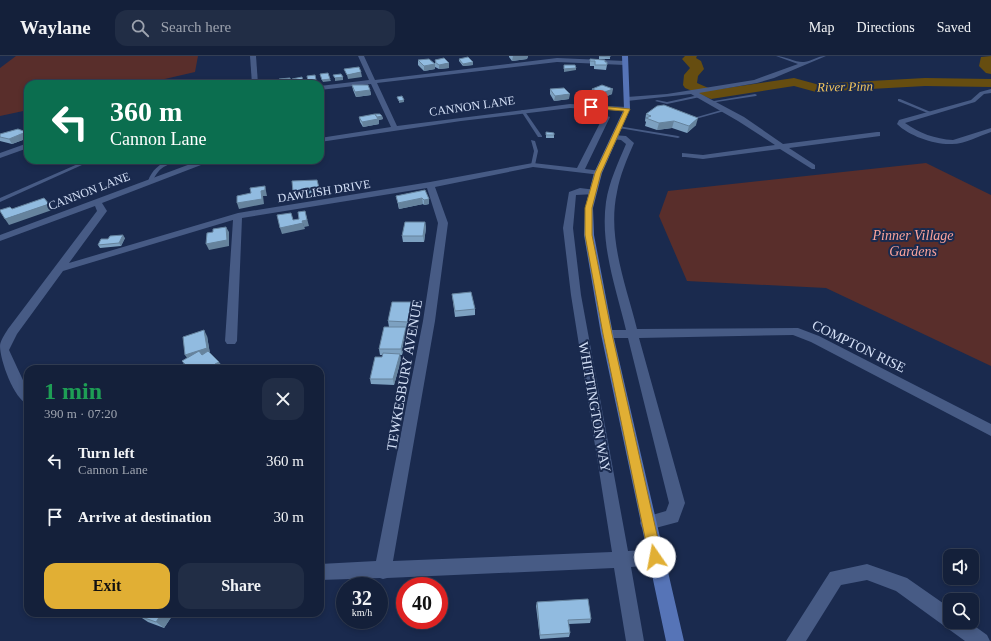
<!DOCTYPE html>
<html lang="en">
<head>
<meta charset="utf-8">
<style>
  :root { --surface:#14203a; --page:#212d45; --text:#f1f3f6; --muted:#9da3af; --line:#333e54; --accent:#e1af34 }
  body { margin:0; font-family:"Times New Roman",serif; background:var(--page); color:var(--text); height:100vh; display:flex; flex-direction:column; font-size:15px; white-space:nowrap }
  * { box-sizing:border-box; margin:0 }
  p { font-size:13px; color:var(--muted) }
  .icon { flex:none; width:22px; height:22px; fill:none; stroke:currentColor; stroke-width:2; stroke-linecap:round; stroke-linejoin:round }
  .map { position:relative; flex:1; overflow:hidden }
  .sheet { position:absolute; left:24px; top:309px; width:300px; height:252px; display:flex; flex-direction:column; background:var(--surface); border-radius:12px; box-shadow:0 2px 6px #0003,0 0 0 1px var(--line) }
  .sheet>* { flex:none }
  .guide { position:absolute; left:24px; top:24px; width:300px; height:84px; border-radius:12px; box-shadow:0 2px 6px #0003,0 0 0 1px var(--line); background:#0b6e4f; color:#fff; overflow:hidden }
  .controls { position:absolute; left:943px; top:493px; display:grid; gap:8px }
  .controls a { display:grid; place-items:center; width:36px; height:36px; border-radius:8px; background:var(--surface); box-shadow:0 2px 6px #0003,0 0 0 1px var(--line); font-size:20px }
  .speed { position:absolute; left:336px; top:521px; display:flex; gap:8px; font-size:20px; font-weight:700; text-align:center }
  .speed>* { display:grid; place-content:center; width:52px; height:52px; border-radius:50%; background:var(--surface); box-shadow:0 2px 6px #0003,0 0 0 1px var(--line); line-height:1 }
  .speed small { font-size:10px; font-weight:400 }
  .speed .limit { border:6px solid #d22; background:#fff; color:#111 }
  .pin { position:absolute; display:grid; place-items:center; width:34px; height:34px; color:#fff; margin:-17px; border-radius:8px; box-shadow:0 2px 6px #0006 }
  .me { position:absolute; width:44px; margin:-22px; rotate:348deg; stroke-linejoin:round; filter:drop-shadow(0 0 3px #0008) }
  .turn { display:flex; align-items:center; gap:14px; height:84px; padding:0 20px; font-size:18px }
  .turn .icon { width:52px; height:52px; stroke-width:2.5 }
  .turn b { display:block; font-size:28px; line-height:34px }
  .round { display:grid; place-items:center; flex:none; width:42px; height:42px; border-radius:12px; background:var(--page) }
  .headline { display:flex; align-items:center; justify-content:space-between; height:68px; padding:0 20px }
  h1 { font-size:24px; font-weight:700; line-height:30px; color:#1e9e55 }
  .cta { display:flex; gap:8px; margin-top:auto; padding:8px 20px }
  .cta a { flex:1; height:46px; border-radius:12px; background:var(--accent); color:#111; font-size:16px; font-weight:700; line-height:46px; text-align:center }
  .cta a+a { background:var(--page); color:var(--text) }
  ul { padding:0; list-style:none }
  li { display:flex; align-items:center; gap:12px; height:56px; padding:0 20px }
  li div { flex:1 }
  li b { display:block; font-size:15px }
  li em { font-style:normal }
  header { display:flex; align-items:center; gap:24px; box-sizing:border-box; height:56px; padding:0 20px; background:var(--surface); border-bottom:1px solid var(--line) }
  header strong { font-size:19px }
  nav { display:flex; gap:22px; margin-inline-start:auto; font-size:14px }
  .search { width:280px; height:36px; background:var(--page); display:flex; align-items:center; gap:10px; box-sizing:border-box; padding:0 14px; border-radius:12px; color:var(--muted); font-size:15px }
  .map>svg:first-child { display:block }
  .green { fill:#592e2b }
  .lines { fill:none; stroke-linecap:round; stroke-linejoin:round }
  .river { fill:#664d10; fill-rule:evenodd }
  .lane { fill:#475b85; fill-rule:evenodd }
  .street { fill:#475b85; fill-rule:evenodd }
  .secondary { fill:#5674b7; fill-rule:evenodd }
  .wall { fill:#7da1c1 }
  .shaded-wall { fill:#66839d }
  .building { fill:#91bbe0; stroke:#66839d }
  .route { fill:#e1af34; stroke:#927222 }
  .labels { text-anchor:middle; stroke-width:4; stroke-linejoin:round; paint-order:stroke }
  .far-street-label { font-size:12px; fill:#d4e0f7; stroke:#1a2a4e }
  .far-water-label { font-size:13px; font-style:italic; fill:#f4c65e; stroke:#1a2a4e }
  .park-label { font-size:14px; font-style:italic; fill:#fba39b; stroke:#1a2a4e }
  .street-label { font-size:14px; fill:#d4e0f7; stroke:#1a2a4e }
</style>
</head>
<body>
<header>
<strong>Waylane</strong>
<div class="search"><svg class="icon" aria-label="search" viewBox="0 0 24 24"><circle cx="10" cy="10" r="6"/><path d="M15 15l6 6"/></svg>Search here</div>
<nav><a>Map</a><a>Directions</a><a>Saved</a></nav>
</header>
<div class="map">
<svg width="991" height="585" viewBox="0 0 991 585">
  <rect width="100%" height="100%" fill="#1a2a4e"/>
  <!-- green -->
  <g class="green">
    <polygon points="16,0 198,0 195,16 143,28 28,28 28,54 0,60 0,12"/>
    <polygon points="926,107 991,139 991,310 826,232 687,225 659,160 668,135"/>
  </g>
  <g class="lines">
    <!-- river -->
    <g class="river">
      <polygon points="685,0 697,0 696,2 701,5 704,13 698,20 697,27 713,34 794,22 816,28 925,22 991,23 991,31 925,30 816,36 794,30 711,43 685,32 683,29 684,19 690,12 682,3"/>
      <polygon points="991,0 991,18 986,17 979,10 981,1"/>
    </g>
    <!-- lane -->
    <g class="lane">
      <polygon points="755,38 757,39 756,40 710,47 708,46"/>
      <polygon points="699,39 701,40 700,41 667,48 655,45 657,44 667,46"/>
      <polygon points="898,43 900,43 933,57 930,58 898,45"/>
      <polygon points="725,53 728,54 692,64 690,63"/>
      <polygon points="522,54 524,54 542,80 542,81 538,81 521,55"/>
      <polygon points="618,70 678,80 680,81 678,82 619,72 618,72"/>
      <polygon points="531,84 535,85 538,95 535,109 533,110 531,109 534,95"/>
      <polygon points="87,104 93,104 0,146 0,142"/>
      <path d="M 170,104 L 177,104 C 163,112 160,110 152,126 L 148,126 L 148,125 C 152,114 159,108 170,104 Z"/>
    </g>
    <!-- street -->
    <g class="street">
      <polygon points="250,0 256,0 258,28 252,28"/>
      <polygon points="358,0 364,0 375,24 557,2 625,5 628,7 625,9 557,6 377,27 397,70 570,48 627,51 630,53 627,55 570,52 461,65 320,86 320,82 391,71 371,28 320,34 320,30 369,24"/>
      <path d="M 776,0 C 785,0 797,7 804,6 C 812,5 817,0 826,0 L 774,22 L 757,27 L 699,37 L 744,61 L 783,88 L 877,76 L 880,76 L 880,80 L 789,92 L 815,109 L 815,113 L 812,113 L 780,93 L 703,103 L 685,101 L 682,101 L 682,97 L 703,99 L 775,89 L 738,65 L 691,38 L 627,45 L 624,43 L 627,41 L 667,38 L 754,24 L 798,8 Z"/>
      <path d="M 991,33 L 991,37 L 984,38 L 975,46 L 905,67 C 919,77 935,83 953,84 L 991,72 L 991,76 C 979,80 965,88 952,88 C 935,89 909,80 897,68 L 899,64 L 971,44 L 980,36 Z"/>
      <path d="M 589,54 L 610,61 L 585,113 L 601,115 L 601,119 L 533,111 L 435,131 L 448,167 L 435,265 L 393,505 L 612,496 L 571,239 L 563,172 L 569,136 L 580,132 L 596,134 L 596,138 L 576,139 L 573,172 L 581,239 L 628,495 L 655,493 L 661,495 L 663,501 L 661,507 L 655,509 L 631,511 L 644,585 L 626,585 L 614,512 L 387,522 L 383,523 L 380,522 L 320,524 L 320,508 L 376,505 L 423,265 L 438,167 L 427,132 L 242,162 L 237,285 L 235,288 L 227,288 L 225,285 L 233,164 L 63,215 L 17,278 L 9,294 L 28,335 L 28,348 C 14,344 0,304 0,290 C 0,285 5,278 8,273 L 97,155 L 95,150 L 0,185 L 0,179 L 201,104 L 214,104 L 102,147 L 107,155 L 69,207 L 238,157 L 430,126 L 533,107 L 577,112 L 602,63 L 587,57 L 586,56 Z"/>
      <path d="M 612,79 L 626,80 L 634,87 C 627,103 620,119 617,136 C 607,182 626,229 637,273 L 798,272 L 819,280 L 991,368 L 991,380 L 811,286 L 793,279 L 639,282 L 685,447 L 678,466 L 648,474 L 642,472 L 640,467 L 642,462 L 666,455 L 669,447 L 628,282 L 607,282 L 601,278 L 607,274 L 626,274 C 616,232 600,189 606,146 C 609,126 618,107 626,88 L 621,84 L 612,83 Z"/>
      <polygon points="28,87 28,92 0,102 0,97"/>
      <polygon points="867,508 907,522 950,552 950,566 969,566 987,579 990,585 965,585 896,535 867,524 841,529 806,585 786,585 830,516"/>
    </g>
    <!-- secondary -->
    <polygon class="secondary" points="622,0 628,0 630,53 602,117 593,152 594,179 613,278 684,585 666,585 601,278 584,179 585,152 594,117 624,53"/>
  </g>
  <!-- wall -->
  <g class="wall">
    <polygon points="509,0 528,0 527,3 512,5 509,1"/>
    <rect x="599" y="0" width="11" height="3"/>
    <polygon points="459,3 473,6 473,9 463,10 459,5"/>
    <polygon points="590,3 605,6 607,9 606,14 594,13 594,10 590,10"/>
    <polygon points="418,4 435,8 435,4 449,12 439,13 435,11 435,13 424,15 418,9"/>
    <polygon points="352,29 370,34 371,39 356,41 353,34"/>
    <polygon points="550,33 569,43 554,45 550,38"/>
    <polygon points="592,33 612,38 602,42 591,37"/>
    <polygon points="646,58 696,69 687,77 672,72 657,74 645,70 646,66 645,65"/>
    <polygon points="382,60 383,63 379,64 379,68 363,71 360,66 359,61"/>
    <polygon points="26,76 28,80 28,82 12,88 0,85 0,78"/>
    <polygon points="546,76 554,77 554,82 546,82"/>
    <polygon points="292,125 319,130 320,138 306,138 307,140 295,142"/>
    <polygon points="425,134 429,148 424,149 423,148 399,153 396,140"/>
    <polygon points="425,166 426,172 424,186 403,186 402,180"/>
    <polygon points="125,182 121,190 100,192 98,189 108,183"/>
    <polygon points="452,238 475,253 475,259 455,261"/>
    <polygon points="412,252 409,272 406,272 407,277 402,299 400,299 401,304 394,329 371,328 370,323 382,301 382,299 380,299 379,293 389,271 388,265"/>
    <polygon points="207,280 210,298 223,311 220,313 187,313 182,305 187,302"/>
    <polygon points="537,546 591,563 590,567 569,568 570,577 569,581 540,583 536,550"/>
    <polygon points="174,557 164,572 148,566 139,560"/>
  </g>
  <!-- shaded-wall -->
  <g class="shaded-wall">
    <polygon points="513,0 528,0 527,3 512,5"/>
    <polygon points="473,6 473,9 463,10 463,8"/>
    <polygon points="449,7 449,12 439,13 439,9"/>
    <polygon points="435,8 435,13 424,15 424,10"/>
    <polygon points="576,12 576,14 564,16 564,13"/>
    <polygon points="361,16 362,21 348,23 347,19"/>
    <polygon points="343,21 343,24 335,25 335,22"/>
    <polygon points="330,23 331,25 323,26 322,24"/>
    <polygon points="316,24 317,27 309,28 308,25"/>
    <polygon points="303,26 304,28 293,28 293,27"/>
    <polygon points="613,33 612,38 602,42 602,37"/>
    <polygon points="370,34 371,39 356,41 355,36"/>
    <polygon points="570,38 569,43 554,45 555,40"/>
    <polygon points="404,44 404,46 399,47 399,45"/>
    <polygon points="382,60 383,63 379,64 379,68 363,71 362,66 377,61"/>
    <polygon points="698,62 696,69 687,77 689,70"/>
    <polygon points="674,65 672,72 657,74 659,67"/>
    <polygon points="26,76 28,80 28,82 12,88 9,83"/>
    <polygon points="265,130 267,140 263,140 264,148 239,153 237,147 261,135"/>
    <polygon points="305,132 307,140 295,142 293,136"/>
    <polygon points="422,142 423,148 399,153 398,147"/>
    <polygon points="429,143 429,148 424,149 424,144"/>
    <polygon points="49,148 52,154 9,169 5,163"/>
    <polygon points="305,155 309,170 304,171 302,165"/>
    <polygon points="291,157 294,169 303,167 305,173 282,178 280,172 293,164"/>
    <polygon points="425,166 426,172 424,186 423,180"/>
    <polygon points="226,171 229,176 229,190 209,194 206,188"/>
    <polygon points="123,179 125,182 121,190 119,187"/>
    <polygon points="411,246 412,252 409,272 408,266"/>
    <polygon points="406,271 407,277 402,299 401,293"/>
    <polygon points="204,274 207,280 210,298 189,305 185,299"/>
    <polygon points="400,298 401,304 394,329 393,323"/>
    <polygon points="219,306 223,311 220,313 216,313 215,308"/>
    <polygon points="162,557 174,557 164,572 156,566"/>
  </g>
  <!-- building -->
  <g class="building">
    <polygon points="599,0 610,0 610,1"/>
    <polygon points="468,1 473,6 463,8 459,3"/>
    <polygon points="444,2 449,7 439,9 435,6 436,6 435,4"/>
    <polygon points="429,3 435,8 424,10 418,4"/>
    <polygon points="590,3 605,4 605,6 607,6 607,9 595,9 595,5 590,5"/>
    <polygon points="564,9 575,9 576,12 564,13"/>
    <polygon points="359,11 361,16 347,19 344,13"/>
    <polygon points="328,17 330,23 322,24 320,18"/>
    <polygon points="341,18 343,21 335,22 333,19"/>
    <polygon points="315,19 316,24 308,25 307,20"/>
    <polygon points="302,21 303,26 293,27 292,23"/>
    <polygon points="290,22 291,27 280,28 279,23"/>
    <polygon points="277,25 277,28 262,28 262,26"/>
    <polygon points="352,29 368,29 370,34 355,36"/>
    <polygon points="602,29 613,33 602,37 592,33"/>
    <polygon points="564,32 570,38 555,40 550,33"/>
    <polygon points="402,40 404,44 399,45 397,41"/>
    <polygon points="664,49 698,62 689,70 674,65 659,67 646,62 651,60 646,58 657,50"/>
    <polygon points="375,58 378,63 362,66 359,61"/>
    <polygon points="375,58 380,58 382,60 377,61"/>
    <polygon points="18,73 26,76 9,83 0,81 0,78"/>
    <polygon points="546,76 554,77 554,79 546,79"/>
    <polygon points="317,124 319,132 305,132 305,134 293,136 292,125"/>
    <polygon points="265,130 265,134 261,135 262,143 237,147 237,140 251,137 250,132"/>
    <polygon points="425,134 429,143 424,144 422,142 398,147 396,140"/>
    <polygon points="44,142 49,148 5,163 0,155 0,154 10,151 12,153"/>
    <polygon points="305,155 307,164 302,165 303,167 280,172 277,159 291,157 293,164 299,163 298,156"/>
    <polygon points="405,166 425,166 423,180 402,180"/>
    <polygon points="226,171 227,184 206,188 207,177 213,176 213,173"/>
    <polygon points="123,179 119,187 98,189 101,183 108,183 110,180"/>
    <polygon points="471,236 475,253 455,255 452,238"/>
    <polygon points="392,246 411,246 408,266 388,265"/>
    <polygon points="384,271 406,271 401,293 379,293"/>
    <polygon points="204,274 207,292 185,299 183,281"/>
    <polygon points="199,295 202,299 208,295 219,306 215,308 217,311 216,313 190,313 182,305"/>
    <polygon points="383,297 400,298 393,323 370,323 375,301 382,301"/>
    <polygon points="588,543 591,563 568,564 570,577 540,579 537,546"/>
    <polygon points="135,557 162,557 156,566 139,560"/>
  </g>
  <!-- route -->
  <polygon class="route" points="591,49 630,53 601,117 592,152 592,179 612,278 662,501 660,506 655,508 651,506 649,501 603,278 585,179 585,152 595,117 624,55 589,52"/>
  <g class="labels">
    <!-- far-street labels -->
    <g class="far-street-label">
      <text transform="translate(472 50) rotate(-8)" y="4">CANNON LANE</text>
      <text transform="translate(89 135) rotate(-21)" y="4">CANNON LANE</text>
      <text transform="translate(324 135) rotate(-9)" y="4">DAWLISH DRIVE</text>
    </g>
    <!-- far-water labels -->
    <g class="far-water-label">
      <text transform="translate(845 30) rotate(-1)" y="5">River Pinn</text>
    </g>
    <!-- park labels -->
    <g class="park-label">
      <text x="913" y="184">Pinner Village<tspan x="913" dy="16">Gardens</tspan></text>
    </g>
    <!-- street labels -->
    <g class="street-label">
      <text transform="translate(859 290) rotate(26)" y="5">COMPTON RISE</text>
      <text transform="translate(404 319) rotate(-80)" y="5">TEWKESBURY AVENUE</text>
      <text transform="translate(595 351) rotate(80)" y="5">WHITTINGTON WAY</text>
    </g>
  </g>
</svg>
<div class="controls">
<a><svg class="icon" aria-label="sound" viewBox="0 0 24 24"><path d="M4 9h4l5-4v14l-5-4H4zM17 9q2 3 0 6"/></svg></a>
<a><svg class="icon" aria-label="search" viewBox="0 0 24 24"><circle cx="10" cy="10" r="6"/><path d="M15 15l6 6"/></svg></a>
</div>
<div class="speed"><div>32<small>km/h</small></div><div class="limit">40</div></div>
<div class="pin" style="left:591px;top:51px;background:#d93025"><svg class="icon" aria-label="arrive" viewBox="0 0 24 24"><path d="M6 21V4h12l-3 4 3 4H6"/></svg></div>
<svg class="me" style="left:655px;top:501px" viewBox="-20 -20 40 40"><circle r="19" fill="#fff"/><path d="M0-13L10 11 0 6-10 11z" fill="#e1af34"/></svg>
<div class="guide">
<div class="turn"><svg class="icon" aria-label="left" viewBox="0 0 24 24"><path d="M17 20v-9H6M10 6l-5 5 5 5"/></svg><div><b>360 m</b>Cannon Lane</div></div>
</div>
<section class="sheet">
<div class="headline"><div><h1>1 min</h1><p>390 m · 07:20</p></div><a class="round"><svg class="icon" aria-label="close" viewBox="0 0 24 24"><path d="M6 6l12 12M18 6L6 18"/></svg></a></div>
<ul>
<li><svg class="icon" aria-label="left" viewBox="0 0 24 24"><path d="M17 20v-9H6M10 6l-5 5 5 5"/></svg><div><b>Turn left</b><p>Cannon Lane</p></div><em>360 m</em></li>
<li><svg class="icon" aria-label="arrive" viewBox="0 0 24 24"><path d="M6 21V4h12l-3 4 3 4H6"/></svg><div><b>Arrive at destination</b></div><em>30 m</em></li>
</ul>
<div class="cta"><a>Exit</a><a>Share</a></div>
</section>
</div>
</body>
</html>
